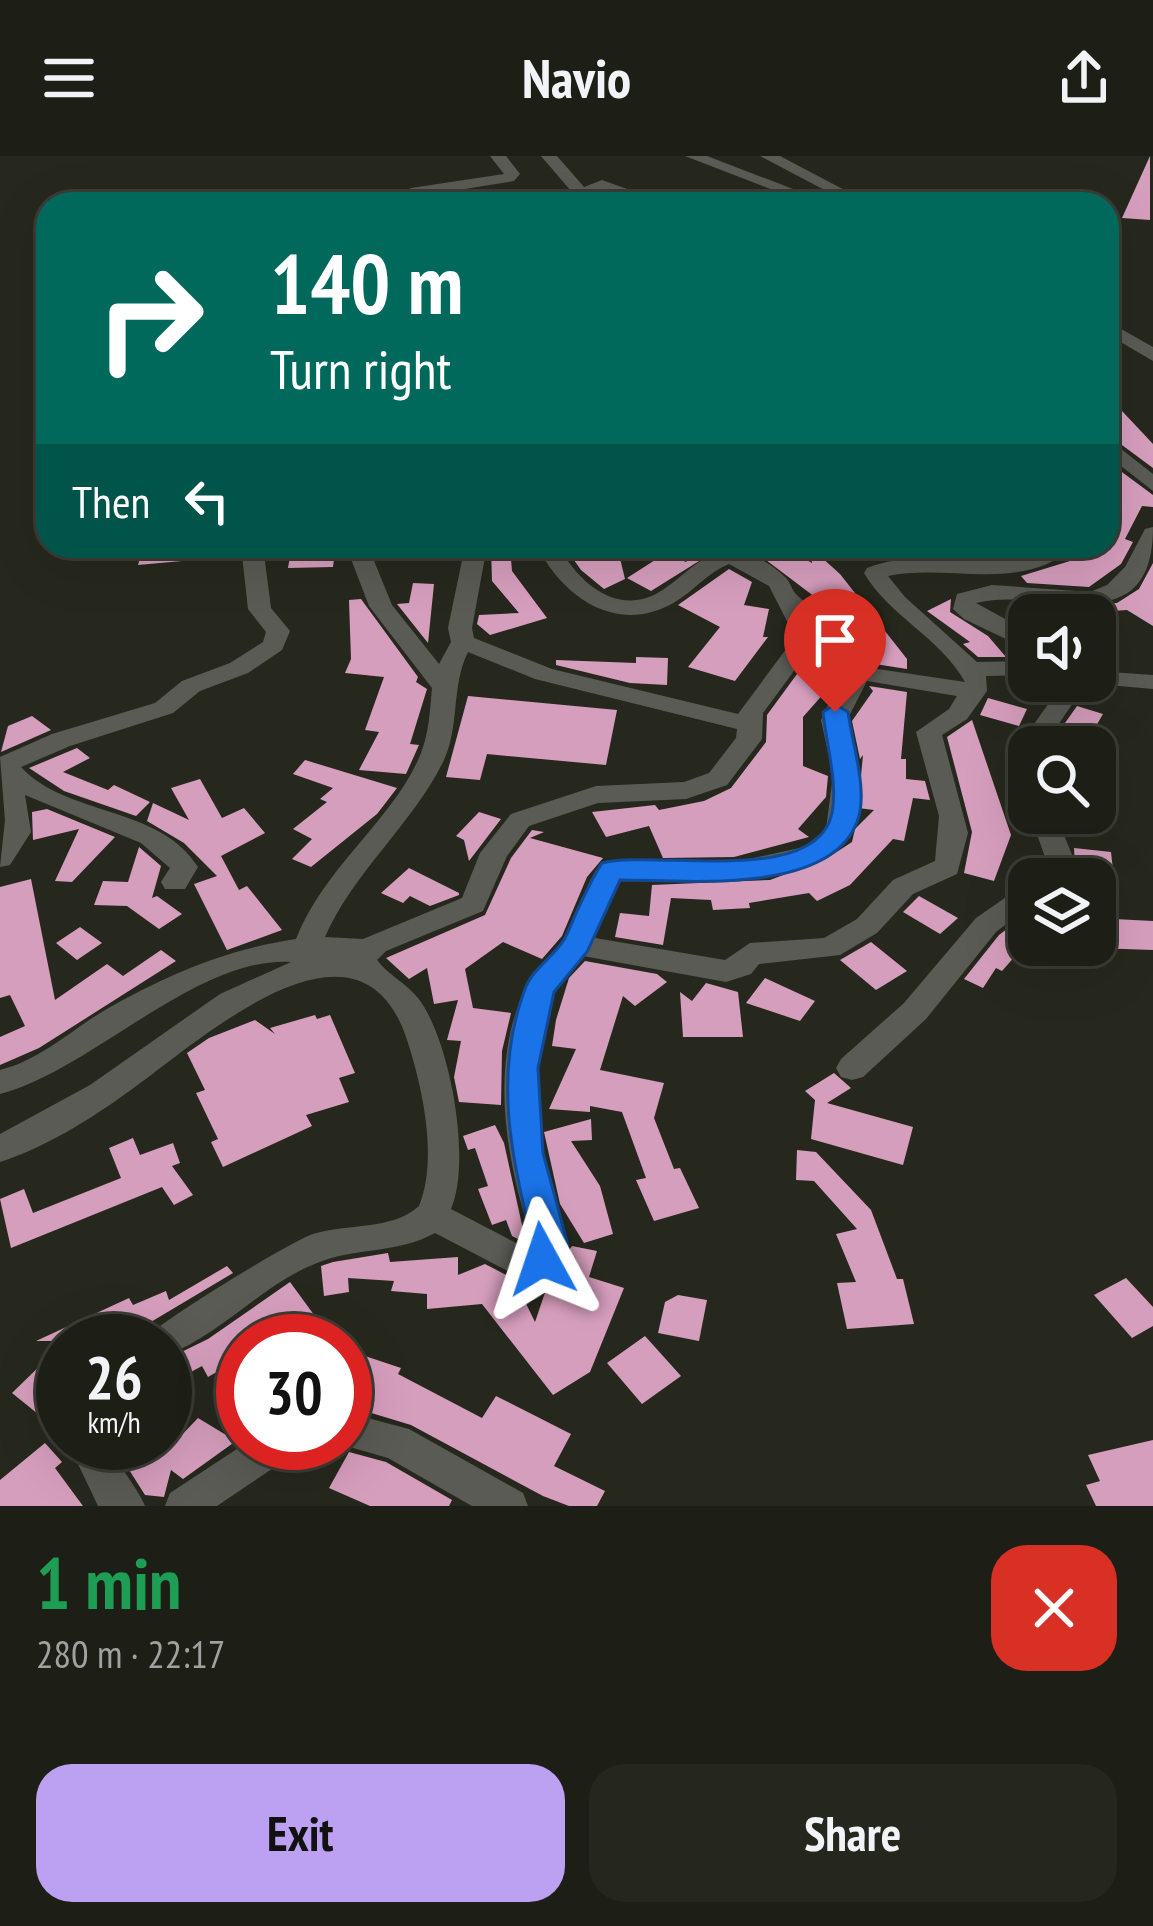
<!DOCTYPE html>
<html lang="en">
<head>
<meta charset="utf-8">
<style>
  :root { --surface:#1d1e16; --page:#25271f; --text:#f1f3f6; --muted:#a0a2a1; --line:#3b3c35; --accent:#bca0f2 }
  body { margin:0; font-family:"PT Sans Narrow",sans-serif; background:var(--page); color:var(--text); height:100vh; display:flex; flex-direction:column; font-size:45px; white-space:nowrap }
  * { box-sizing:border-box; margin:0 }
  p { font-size:39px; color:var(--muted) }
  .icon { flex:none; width:66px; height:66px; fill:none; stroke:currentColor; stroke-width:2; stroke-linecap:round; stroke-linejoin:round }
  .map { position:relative; height:1350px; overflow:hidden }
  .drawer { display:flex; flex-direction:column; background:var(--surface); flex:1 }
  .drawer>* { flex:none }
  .hud { position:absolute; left:36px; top:36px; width:1083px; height:366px; border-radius:36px; box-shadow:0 12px 48px #0002,0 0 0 3px var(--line); background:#00695c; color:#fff; overflow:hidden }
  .controls { position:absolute; left:1008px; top:438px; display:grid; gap:24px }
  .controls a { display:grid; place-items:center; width:108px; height:108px; border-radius:24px; background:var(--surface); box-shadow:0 12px 48px #0002,0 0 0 3px var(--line); font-size:60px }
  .speed { position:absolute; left:36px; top:1158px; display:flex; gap:24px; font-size:60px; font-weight:700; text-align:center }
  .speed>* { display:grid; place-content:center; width:156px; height:156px; border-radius:50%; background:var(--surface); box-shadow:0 12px 48px #0002,0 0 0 3px var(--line); line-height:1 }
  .speed small { font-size:30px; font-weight:400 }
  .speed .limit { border:18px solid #d22; background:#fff; color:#111 }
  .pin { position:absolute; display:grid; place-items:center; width:102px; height:102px; color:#fff; margin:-123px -51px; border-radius:50% 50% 50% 0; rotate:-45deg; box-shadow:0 0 12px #0007 }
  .pin .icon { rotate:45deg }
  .me { position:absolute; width:132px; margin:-66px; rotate:355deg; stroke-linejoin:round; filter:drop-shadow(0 0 9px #0008) }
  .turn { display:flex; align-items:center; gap:42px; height:252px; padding:0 36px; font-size:54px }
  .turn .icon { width:156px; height:156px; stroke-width:2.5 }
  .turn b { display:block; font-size:84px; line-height:102px }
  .then { display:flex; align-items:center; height:114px; padding:0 36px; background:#0003; gap:24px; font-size:45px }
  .round { display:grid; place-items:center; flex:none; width:126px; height:126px; border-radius:36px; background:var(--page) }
  .headline { display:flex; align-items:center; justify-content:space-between; height:204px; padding:0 36px }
  h1 { font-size:72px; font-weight:700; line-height:90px; color:#1e9e55 }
  .button { display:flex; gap:24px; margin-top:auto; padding:24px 36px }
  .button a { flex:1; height:138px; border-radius:36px; background:var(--accent); color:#111; font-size:48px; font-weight:700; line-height:138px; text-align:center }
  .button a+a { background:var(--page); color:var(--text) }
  header { display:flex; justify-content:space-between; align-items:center; height:156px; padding:0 36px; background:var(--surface); font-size:54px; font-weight:700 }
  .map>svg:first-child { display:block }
  .building { fill:#d69ebd }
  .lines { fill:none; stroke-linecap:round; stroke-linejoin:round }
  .street { fill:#5b5b56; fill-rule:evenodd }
  .route { fill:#1a73e8; stroke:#114b97; stroke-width:3 }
</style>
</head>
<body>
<header><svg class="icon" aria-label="menu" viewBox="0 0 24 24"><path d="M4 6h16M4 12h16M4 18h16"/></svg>Navio<svg class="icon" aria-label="share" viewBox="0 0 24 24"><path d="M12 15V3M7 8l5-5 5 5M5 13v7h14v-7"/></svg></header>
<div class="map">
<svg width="1153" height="1350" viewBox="0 0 1153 1350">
  <rect width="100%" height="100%" fill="#27281d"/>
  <!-- building -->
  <g class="building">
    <polygon points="1150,0 1150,64 1122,62"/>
    <polygon points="1107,239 1153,288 1153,312 1107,278"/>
    <polygon points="1107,305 1153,339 1153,351 1142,350 1125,383 1133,386 1121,408 1089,431 1027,427 1021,420 1070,405 1065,402 1077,390 1107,390"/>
    <polygon points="192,390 193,404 138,409 143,392"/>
    <polygon points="564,390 617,390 625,423 604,433 581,414"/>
    <polygon points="702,390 720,392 651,435 627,422 666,397 686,406"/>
    <polygon points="754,390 782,390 812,407 810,391 840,418 907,503 907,513 875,508 856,472 754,395"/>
    <polygon points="491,392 510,392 512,415 547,462 490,479 477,468 479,459 519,457 492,425"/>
    <polygon points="335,394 333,411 288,412 291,395"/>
    <polygon points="1153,407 1153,470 1127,454 1053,459 1046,450 1117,447 1139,433"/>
    <polygon points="729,413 752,426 744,449 769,453 763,481 768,481 735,525 688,511 720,471 678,449"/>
    <polygon points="413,427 434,428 428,487 397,448 409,447"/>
    <polygon points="361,443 418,521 416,526 427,533 410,588 419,589 406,618 359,614 379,576 365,574 384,521 345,517 351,503 349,444"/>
    <polygon points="951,443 950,456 988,480 1006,501 978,501 963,488 970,486 927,455"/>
    <polygon points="819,488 837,492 842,507 833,527 803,561 803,610 828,620 826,641 798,673 809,681 734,701 663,702 649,670 606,681 592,656 655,649 659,654 704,645 731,632 766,586 767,559"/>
    <polygon points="636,501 668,502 667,529 630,527 556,509 556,504 636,507"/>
    <polygon points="869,530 907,536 901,603 906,603 906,623 925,625 930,644 913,642 904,685 893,683 850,729 817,745 809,737 749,747 750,752 713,754 711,744 671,742 663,789 615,781 620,757 649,760 652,729 770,724 826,703 852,686 855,673 874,654 858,652 863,599 860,603 852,565 873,535"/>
    <polygon points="468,540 617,554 606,609 487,598 480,624 446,621"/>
    <polygon points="988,542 1027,553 1019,570 980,559"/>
    <polygon points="1077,550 1103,558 1092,577 1082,576 1077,591 1048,591"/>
    <polygon points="32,560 51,574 1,596 8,570"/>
    <polygon points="972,564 1011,679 994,725 964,717 972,676 947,581"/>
    <polygon points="77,592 90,602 63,616 108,634 114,629 150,646 136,660 64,635 29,612"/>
    <polygon points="305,604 397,632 377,658 311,711 292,703 312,683 293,673 327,646 320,643 333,632 293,618"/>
    <polygon points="200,623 222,662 244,652 265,677 221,700 239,734 247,730 282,774 227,794 194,728 217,720 184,687 147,665 153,647 189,664 171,632"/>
    <polygon points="47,653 115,681 72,726 55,725 79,673 33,684 32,656"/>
    <polygon points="479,656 501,663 469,705 464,684 456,680"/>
    <polygon points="532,674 544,676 530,682 603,702 587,721 562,780 542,803 503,786 465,813 473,852 511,857 502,895 501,949 459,946 454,921 461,885 447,884 458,844 434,848 427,812 409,823 386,802 485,759 511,702"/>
    <polygon points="139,691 161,710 152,742 157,740 182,758 159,773 127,750 94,749 103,725 128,726"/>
    <polygon points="1074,692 1111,696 1113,714 1075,710"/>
    <polygon points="409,712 459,737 459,739 430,750 410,740 403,747 381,737"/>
    <polygon points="31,723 55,844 107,808 123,820 161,794 176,805 39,892 0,909 0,881 25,870 10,839 0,842 0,731"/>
    <polygon points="919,740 958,762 940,778 903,756"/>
    <polygon points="1029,756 1029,784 1002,815 996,812 983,832 964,823 999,779"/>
    <polygon points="1095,762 1153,765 1153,794 1095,792"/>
    <polygon points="80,771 102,787 77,804 56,787"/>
    <polygon points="871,786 907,815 876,834 840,804"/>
    <polygon points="585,805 657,818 667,826 635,850 623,840 600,914 664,927 654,962 674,1013 680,1012 699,1052 654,1065 636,1024 646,1022 622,956 590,950 590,956 549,953 576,893 552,890 556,864 569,822"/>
    <polygon points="765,822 815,845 800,865 746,847"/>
    <polygon points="706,827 738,836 743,881 683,881 680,836 692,845"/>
    <polygon points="315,859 317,863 330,859 355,917 339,922 349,946 306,959 312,970 223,1011 211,986 218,983 196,937 205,934 187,897 209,882 255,864 275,878 270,872"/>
    <polygon points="834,917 851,932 827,947 913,971 903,1009 811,983 815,944 805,935"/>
    <polygon points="591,963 592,984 571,985 600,1030 613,1078 584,1087 560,1048 544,976"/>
    <polygon points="495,969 504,987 526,1087 512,1080 506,1064 492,1069 478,1033 488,1030 475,992 468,994 463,980"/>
    <polygon points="133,982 140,999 173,987 180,1007 172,1010 193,1039 174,1049 162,1031 11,1092 0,1043 24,1033 33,1057 121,1022 109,992"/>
    <polygon points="797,994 816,996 871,1054 897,1123 903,1123 914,1168 847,1173 837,1127 856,1126 836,1078 857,1073 814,1025 796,1024"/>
    <polygon points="572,1090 597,1095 589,1121 624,1132 590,1216 553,1239 482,1148 427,1153 427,1138 391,1135 394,1125 348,1122 349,1136 324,1140 321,1110 333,1106 388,1097 390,1106 458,1101 458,1119 485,1108 514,1123 535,1166 551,1119"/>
    <polygon points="227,1110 233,1117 119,1185 36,1185 129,1142 133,1149 166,1135 169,1144"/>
    <polygon points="1126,1122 1153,1151 1153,1170 1132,1182 1094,1139"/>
    <polygon points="290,1126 317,1163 282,1185 243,1185 243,1201 208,1221 202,1210 165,1230 165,1204 208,1183"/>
    <polygon points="678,1139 707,1144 699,1185 658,1177 665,1146"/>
    <polygon points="645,1180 681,1220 642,1248 607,1207"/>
    <polygon points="359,1198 401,1212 398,1218 482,1262 496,1240 571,1278 554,1310 605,1335 597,1350 569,1350 543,1340 411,1269 345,1249 345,1224"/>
    <polygon points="49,1201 63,1212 63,1242 43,1262 12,1237"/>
    <polygon points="198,1262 236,1285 183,1323 171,1314 164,1341 145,1339 112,1287 174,1287"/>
    <polygon points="1153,1284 1153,1350 1096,1350 1086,1329 1100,1325 1088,1299"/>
    <polygon points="45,1287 62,1306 55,1312 83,1350 0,1350 0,1324"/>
    <polygon points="349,1296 386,1306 452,1344 449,1350 370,1350 329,1332"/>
  </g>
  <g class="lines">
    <!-- street -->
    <g class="street">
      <polygon points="490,0 506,0 520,18 514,25 415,41 401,48 381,48 411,32 504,18"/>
      <path d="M 541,0 L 557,0 L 584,31 L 602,24 L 669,48 C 646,48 618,34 602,35 C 583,36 568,48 545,48 L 571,35 Z"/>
      <polygon points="685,0 707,0 832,48 809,48"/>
      <polygon points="760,0 780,0 871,48 851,48"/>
      <polygon points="1107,165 1153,191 1153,205 1107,178"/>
      <polygon points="1107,282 1153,318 1153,335 1107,299"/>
      <path d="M 1153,371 C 1153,491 1043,429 976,447 L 1029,476 L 1029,494 L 964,463 L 953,453 L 957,438 L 992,429 L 1090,436 L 1107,429 L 1125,411 L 1145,373 Z"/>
      <path d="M 241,390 L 263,390 L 271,452 L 290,475 L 282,494 L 248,517 L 200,535 L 173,557 L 70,590 L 21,611 C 67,661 159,649 198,711 L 185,733 L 165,733 L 161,726 L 170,712 L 141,687 L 25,639 L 31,676 L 10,709 L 0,711 L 5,664 L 0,601 L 52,578 L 155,547 L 182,525 L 230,507 L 263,486 L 266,476 L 248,453 Z"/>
      <path d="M 346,390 L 368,390 L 392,449 L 439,508 L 451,486 L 448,472 L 465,390 L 487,390 L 472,472 L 474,482 L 552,513 L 738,558 L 795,481 L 769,430 L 729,408 C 708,416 695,434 675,446 C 618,480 563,442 537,390 L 559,390 C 579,429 621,463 664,433 C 685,419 700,399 727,395 C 747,393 771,407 785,421 C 790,425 791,432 795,437 C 820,464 869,465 871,512 L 965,526 C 940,481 890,461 864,417 L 867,412 C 911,394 962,409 1009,403 C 1032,400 1049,390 1073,390 C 1025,438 947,407 888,420 L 905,441 L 977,506 L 1029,505 L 1029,519 L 986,520 L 987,535 L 967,563 L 942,579 L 968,677 L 957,718 L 913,738 L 877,777 L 840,799 L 759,808 L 751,818 L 726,826 L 583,800 C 575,810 564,818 557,829 C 512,897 544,1018 568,1089 L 554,1113 L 523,1123 L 435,1077 C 397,1098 356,1091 317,1107 C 262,1128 223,1178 165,1200 L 165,1185 L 143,1185 C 149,1172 291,1085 313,1078 C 348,1067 391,1075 419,1050 C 438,1003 423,934 408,887 C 361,734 198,887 128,936 C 91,963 44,992 0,1006 L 0,978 L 90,929 L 220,838 L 291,806 C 196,800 92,914 0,938 L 0,914 C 40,904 70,875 105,854 C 164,820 227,793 296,783 C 324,711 396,661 421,597 C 429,576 430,554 432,532 L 369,450 ZM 810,465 L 840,488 L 847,507 L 821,564 L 833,619 L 826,673 L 804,691 L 735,706 L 601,707 C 585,728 581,751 570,774 C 559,797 536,810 525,833 C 488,913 507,1007 533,1087 L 526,1092 L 451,1053 C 472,1005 450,883 418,842 C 406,827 387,818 377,804 L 386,795 L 483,755 L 507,700 L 529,670 L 598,647 L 686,643 L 727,629 L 762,583 L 763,557 L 819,481 ZM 468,496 L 535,523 L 737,573 L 736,582 L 709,617 L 684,626 L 596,630 L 511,658 L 480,697 L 462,742 L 363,783 L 325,781 C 354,715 413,668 444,604 C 460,569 451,530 468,496 ZM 867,525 L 957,540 L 949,553 L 916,576 L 939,660 L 935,705 L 893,724 L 857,763 L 824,782 L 750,787 L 725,804 L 595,782 L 619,724 C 696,725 786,736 849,682 L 859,619 L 847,564 Z"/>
      <polygon points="1095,515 1153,519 1153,533 1086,527 1095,525"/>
      <polygon points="1046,525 1070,525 1075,544 1043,591 1029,591 1029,629 1020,627 1010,602 1051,544"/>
      <polygon points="1029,656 1055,657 1073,701 1059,723 1031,723 1045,701"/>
      <polygon points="1029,725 1029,750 996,776 926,863 863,921 852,924 841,921 836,912 841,903 904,847 976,762"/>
      <polygon points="345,1256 409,1273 523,1337 528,1350 472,1350 388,1302 336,1287 345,1287"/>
      <path d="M 68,1287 L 107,1287 C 118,1310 136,1329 145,1350 L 98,1350 Z"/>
      <polygon points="246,1287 297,1287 291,1300 217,1350 165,1350 170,1337"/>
    </g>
  </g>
  <!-- route -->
  <path class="route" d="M 835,548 L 848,556 C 852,587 869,637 857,666 C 829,740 683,724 620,724 L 587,796 L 554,836 L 538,912 L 543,997 L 568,1089 L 554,1114 L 542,1118 L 529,1114 L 524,1103 L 533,1087 C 511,1003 493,917 525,833 C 532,813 555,800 565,782 C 577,756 586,732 602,707 C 652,693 817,732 832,657 C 838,627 826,587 823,556 Z"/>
</svg>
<div class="controls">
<a><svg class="icon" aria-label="sound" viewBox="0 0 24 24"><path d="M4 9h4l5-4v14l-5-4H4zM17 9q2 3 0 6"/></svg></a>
<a><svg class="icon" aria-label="search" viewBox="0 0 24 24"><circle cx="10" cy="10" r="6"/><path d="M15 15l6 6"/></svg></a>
<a><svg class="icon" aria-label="layers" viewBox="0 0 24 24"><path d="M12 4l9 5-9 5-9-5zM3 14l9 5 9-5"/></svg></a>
</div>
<div class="speed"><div>26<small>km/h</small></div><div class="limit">30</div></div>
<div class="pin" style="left:835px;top:556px;background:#d93025"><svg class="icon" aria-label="arrive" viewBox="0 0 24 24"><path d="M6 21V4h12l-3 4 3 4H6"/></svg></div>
<svg class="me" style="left:542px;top:1103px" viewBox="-20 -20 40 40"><path d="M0-17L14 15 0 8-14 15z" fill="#1a73e8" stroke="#fff" stroke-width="4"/></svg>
<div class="hud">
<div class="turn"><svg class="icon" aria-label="right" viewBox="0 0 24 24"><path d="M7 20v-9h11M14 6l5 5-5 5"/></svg><div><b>140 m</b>Turn right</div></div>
<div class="then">Then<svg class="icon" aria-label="left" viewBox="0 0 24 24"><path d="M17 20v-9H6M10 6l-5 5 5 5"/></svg></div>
</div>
</div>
<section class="drawer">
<div class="headline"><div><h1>1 min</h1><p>280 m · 22:17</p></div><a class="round" style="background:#d93025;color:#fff"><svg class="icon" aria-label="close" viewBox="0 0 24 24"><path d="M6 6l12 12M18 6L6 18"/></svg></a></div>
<div class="button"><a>Exit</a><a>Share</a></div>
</section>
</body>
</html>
